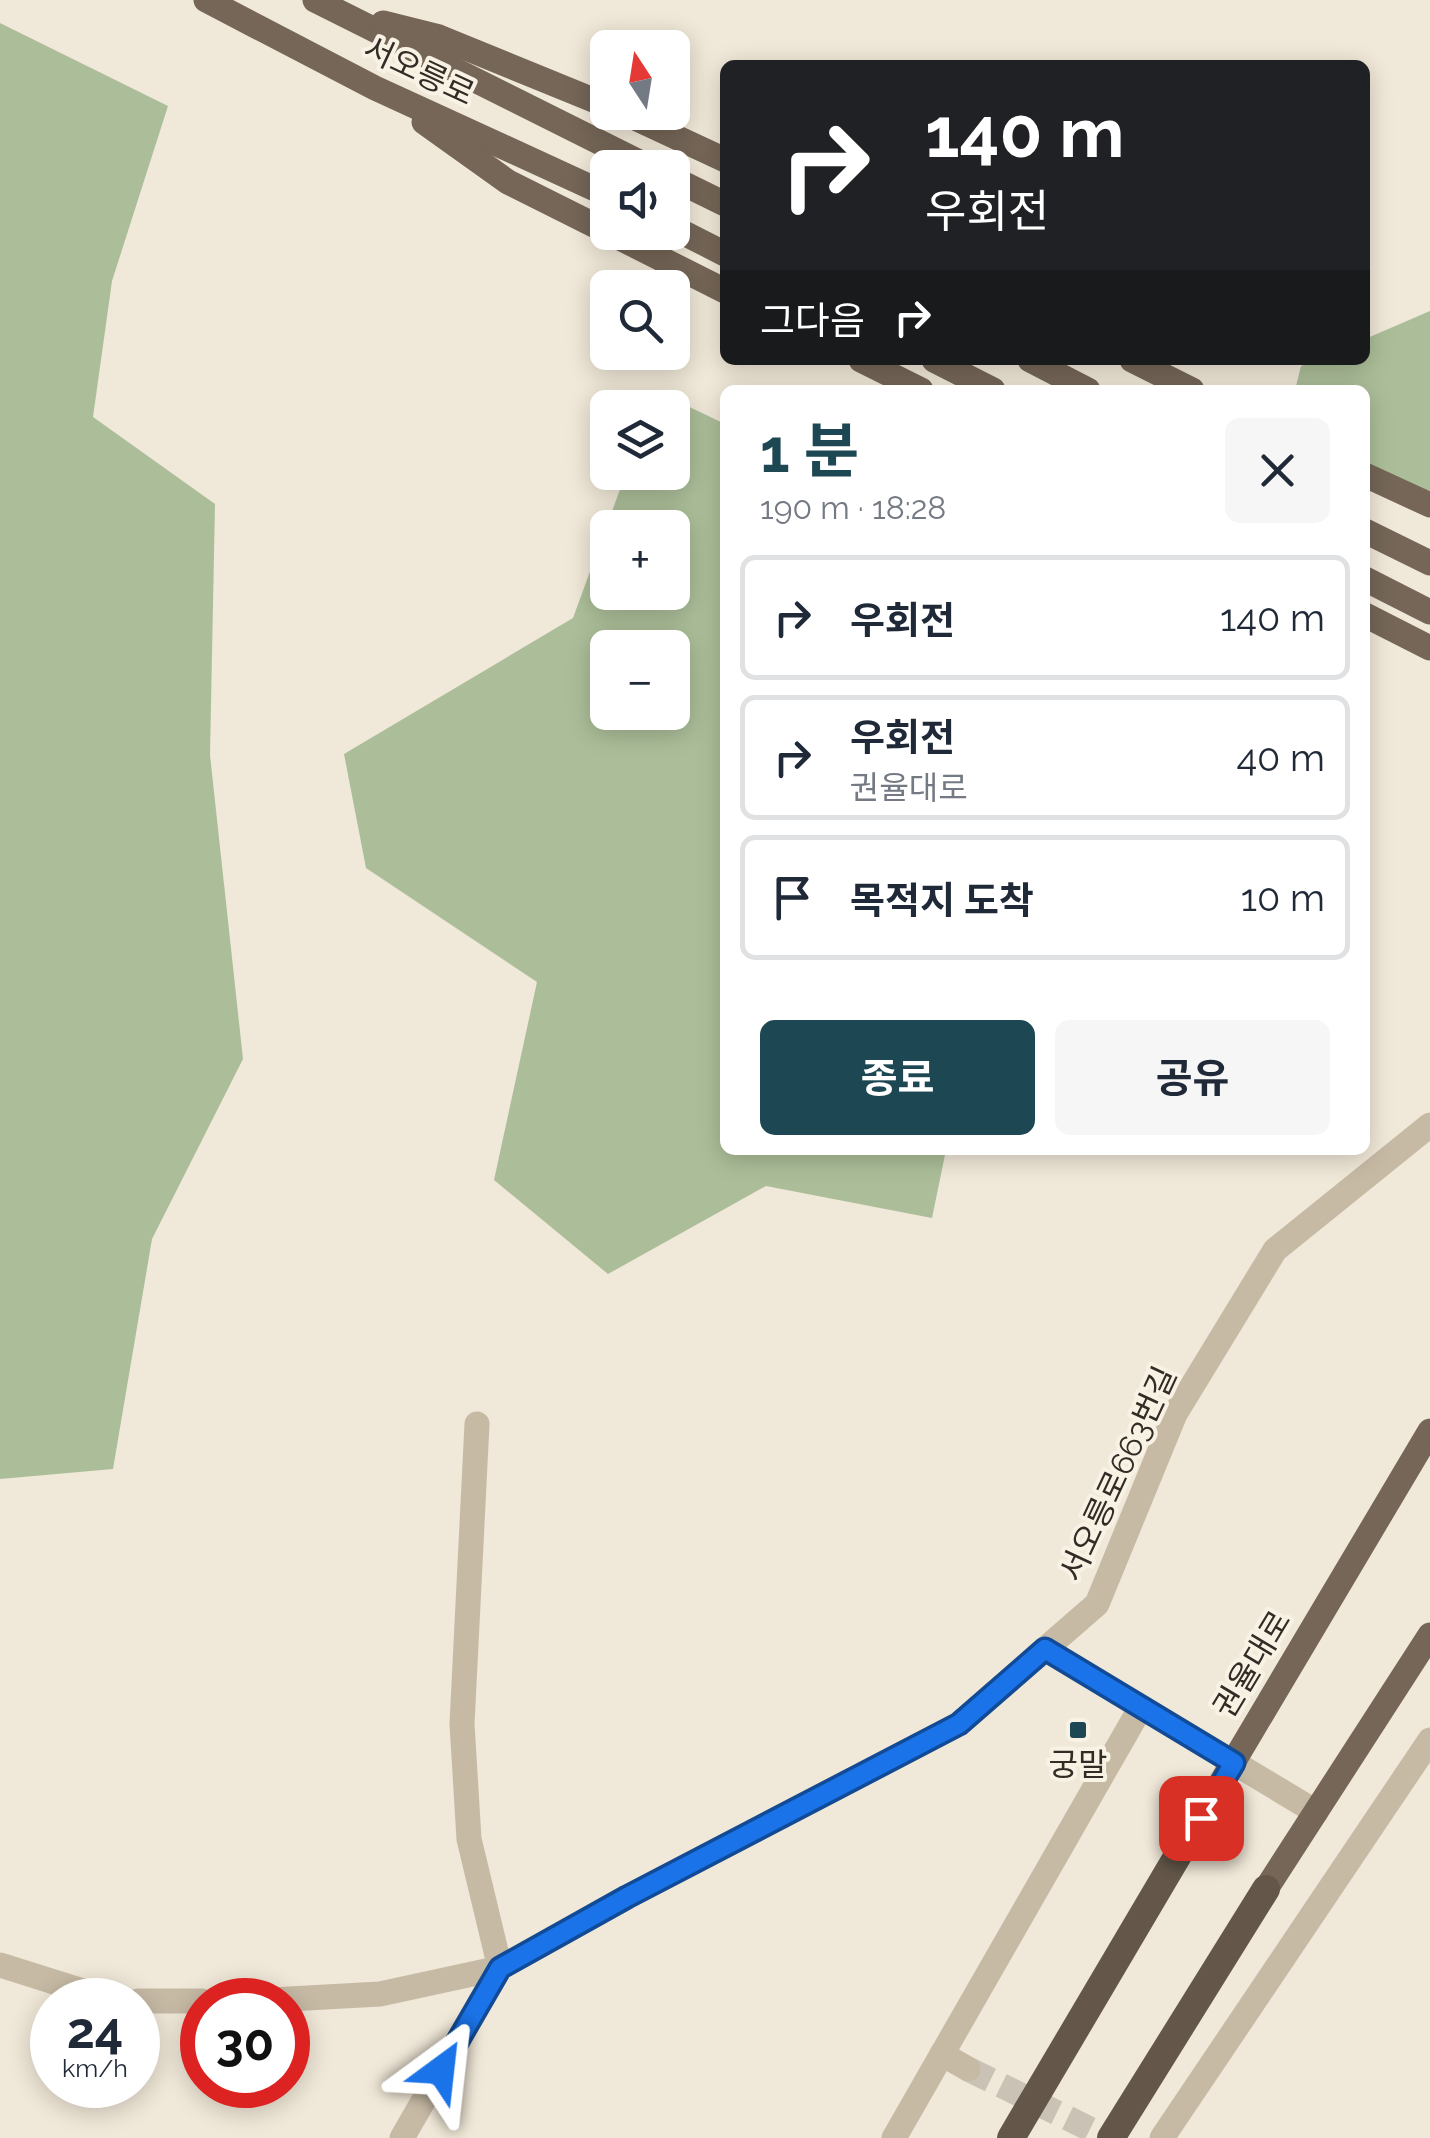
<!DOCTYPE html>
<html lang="ko">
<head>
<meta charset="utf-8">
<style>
  :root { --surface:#fff; --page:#f6f6f7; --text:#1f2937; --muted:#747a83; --line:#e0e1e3; --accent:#1d4753 }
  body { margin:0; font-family:Raleway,"Noto Sans KR",sans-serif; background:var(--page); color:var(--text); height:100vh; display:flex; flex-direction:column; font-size:38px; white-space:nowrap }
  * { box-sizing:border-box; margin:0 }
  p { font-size:32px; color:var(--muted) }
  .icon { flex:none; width:55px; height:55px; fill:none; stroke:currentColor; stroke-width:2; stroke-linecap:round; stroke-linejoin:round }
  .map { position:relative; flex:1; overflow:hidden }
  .panel { position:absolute; left:720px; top:385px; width:650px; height:770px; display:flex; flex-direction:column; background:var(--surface); border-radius:15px; box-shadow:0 5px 25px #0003 }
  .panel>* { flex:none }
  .guide { position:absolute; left:720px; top:60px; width:650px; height:305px; border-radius:15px; box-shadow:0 5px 25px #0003; background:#202124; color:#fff; overflow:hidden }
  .needle { width:65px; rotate:348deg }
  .controls { position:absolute; left:590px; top:30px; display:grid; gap:20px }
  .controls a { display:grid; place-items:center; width:100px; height:100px; border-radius:15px; background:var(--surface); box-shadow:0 5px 25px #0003; font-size:50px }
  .speed { position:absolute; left:30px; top:1978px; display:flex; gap:20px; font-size:50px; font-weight:700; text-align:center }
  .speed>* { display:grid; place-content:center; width:130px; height:130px; border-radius:50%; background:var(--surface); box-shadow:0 5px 25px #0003; line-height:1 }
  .speed small { font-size:25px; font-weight:400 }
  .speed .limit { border:15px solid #d22; background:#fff; color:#111 }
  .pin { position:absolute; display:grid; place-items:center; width:85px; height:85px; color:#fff; margin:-42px; border-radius:20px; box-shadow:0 5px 15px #0006 }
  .me { position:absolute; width:110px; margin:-55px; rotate:30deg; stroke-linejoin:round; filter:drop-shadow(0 0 8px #0008) }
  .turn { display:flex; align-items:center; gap:35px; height:210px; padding:0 40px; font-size:45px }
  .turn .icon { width:130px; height:130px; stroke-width:2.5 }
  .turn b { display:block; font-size:70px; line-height:85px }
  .then { display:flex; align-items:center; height:95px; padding:0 40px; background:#0003; gap:20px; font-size:38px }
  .round { display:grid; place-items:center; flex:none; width:105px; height:105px; border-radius:15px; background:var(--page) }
  .head { display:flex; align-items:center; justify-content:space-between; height:170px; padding:0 40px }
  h1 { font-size:60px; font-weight:700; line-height:75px; color:var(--accent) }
  .primary-button { display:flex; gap:20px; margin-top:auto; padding:20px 40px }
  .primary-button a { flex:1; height:115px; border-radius:15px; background:var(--accent); color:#fff; font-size:40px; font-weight:700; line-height:115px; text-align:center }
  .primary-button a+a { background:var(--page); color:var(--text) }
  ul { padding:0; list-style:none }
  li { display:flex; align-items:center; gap:30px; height:125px; margin:0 20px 15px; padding:0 20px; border:5px solid var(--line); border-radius:15px }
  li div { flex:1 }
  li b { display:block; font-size:38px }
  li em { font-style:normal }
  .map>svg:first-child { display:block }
  .green { fill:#acbe99; fill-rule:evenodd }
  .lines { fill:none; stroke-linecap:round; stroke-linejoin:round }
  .minor-tunnel { stroke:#cac2b4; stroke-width:25; stroke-dasharray:25 12; stroke-linecap:butt }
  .minor { stroke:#c7baa5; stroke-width:25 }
  .primary { stroke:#756657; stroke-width:25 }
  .trunk { stroke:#64574a; stroke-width:28 }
  .route-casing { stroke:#114b97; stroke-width:25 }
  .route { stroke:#1a73e8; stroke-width:18 }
  .poi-dot { fill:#1d4753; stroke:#f8f2e4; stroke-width:4 }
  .labels { text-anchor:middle; stroke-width:8; stroke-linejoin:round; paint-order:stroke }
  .street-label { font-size:32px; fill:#332c26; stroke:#f8f2e4 }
  .poi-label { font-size:32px; fill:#332c26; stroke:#f8f2e4 }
</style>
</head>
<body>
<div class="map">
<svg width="1430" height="2138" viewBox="0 0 1430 2138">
  <rect width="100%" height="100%" fill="#f0e8d8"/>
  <!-- green -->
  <g class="green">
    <polygon points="0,23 168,106 112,281 93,417 215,504 210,755 243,1059 152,1239 113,1469 0,1479"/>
    <polygon points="1430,311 1430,502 1365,481 1365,390 1295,390 1301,366 1315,360 1365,360 1365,339"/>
    <path d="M 656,391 L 725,424 L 725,1150 L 946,1150 L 932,1218 L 766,1186 L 608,1274 L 494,1180 L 537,982 L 366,868 L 344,754 L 573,618 L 626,473 L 672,472 L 672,408 L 650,407 ZM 608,528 L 672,528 L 672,592 L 608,592 ZM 608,648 L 672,648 L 672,712 L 608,712 Z"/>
  </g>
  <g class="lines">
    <!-- minor-tunnel -->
    <polyline class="minor-tunnel" points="968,2069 1108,2138"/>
    <!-- minor -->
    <g class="minor">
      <polyline points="1045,1649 1316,1812"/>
      <polyline points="0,1965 111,2000"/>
      <polyline points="271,2000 380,1994 500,1968 627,1897 959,1724 1097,1604 1175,1414 1275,1250 1430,1125"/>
      <polyline points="138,2001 202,2001"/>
      <polyline points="942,2054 968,2069"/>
      <polyline points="402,2138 500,1968 469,1839 462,1724 477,1424"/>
      <polyline points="894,2138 1141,1707"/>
      <polyline points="1162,2138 1430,1740"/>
    </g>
    <!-- primary -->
    <g class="primary">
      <polyline points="206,0 375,88 608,195"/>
      <polyline points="315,0 651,168"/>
      <polyline points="383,23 439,37 608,106"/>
      <polyline points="622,112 725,160"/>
      <polyline points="424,122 508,182 608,232"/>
      <polyline points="672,178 725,204"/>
      <polyline points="672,227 725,254"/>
      <polyline points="608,232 725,291"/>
      <polyline points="861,360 921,390"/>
      <polyline points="934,360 993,390"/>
      <polyline points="1030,360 1088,390"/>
      <polyline points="1132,360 1192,390"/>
      <polyline points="1365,475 1430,505"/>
      <polyline points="1365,531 1430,563"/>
      <polyline points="1365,579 1430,612"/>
      <polyline points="1365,615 1430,648"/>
      <polyline points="1184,1845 1430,1431"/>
      <polyline points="1266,1889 1430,1635"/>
    </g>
    <!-- trunk -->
    <g class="trunk">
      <polyline points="1011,2138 1184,1845"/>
      <polyline points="1111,2138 1266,1889"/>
    </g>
  </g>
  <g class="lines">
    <defs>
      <polyline id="route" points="441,2070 500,1968 627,1897 959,1724 1045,1649 1234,1763 1201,1818"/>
    </defs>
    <!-- route casing -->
    <use href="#route" class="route-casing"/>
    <!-- route -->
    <use href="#route" class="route"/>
  </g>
  <!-- markers -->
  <rect class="poi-dot" x="1068" y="1720" width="20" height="20" rx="5"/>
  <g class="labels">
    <!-- street labels -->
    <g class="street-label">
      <text transform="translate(419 71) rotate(25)" y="11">서오릉로</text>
      <text transform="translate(1118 1474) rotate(-65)" y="11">서오릉로663번길</text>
      <text transform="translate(1252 1664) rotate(-59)" y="11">권율대로</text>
    </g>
    <!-- poi labels -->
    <g class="poi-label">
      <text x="1078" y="1776">궁말</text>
    </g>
  </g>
</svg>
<div class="controls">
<a><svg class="needle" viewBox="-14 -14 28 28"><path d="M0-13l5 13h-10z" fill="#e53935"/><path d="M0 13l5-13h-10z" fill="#747a83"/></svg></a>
<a><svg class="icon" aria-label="sound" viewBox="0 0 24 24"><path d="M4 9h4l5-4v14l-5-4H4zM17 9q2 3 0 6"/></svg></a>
<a><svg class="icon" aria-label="search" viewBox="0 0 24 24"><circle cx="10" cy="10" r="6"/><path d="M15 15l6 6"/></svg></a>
<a><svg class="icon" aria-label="layers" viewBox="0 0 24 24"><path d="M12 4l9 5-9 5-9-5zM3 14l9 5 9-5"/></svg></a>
<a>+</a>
<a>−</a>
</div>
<div class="speed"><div>24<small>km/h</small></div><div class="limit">30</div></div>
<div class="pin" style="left:1201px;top:1818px;background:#d93025"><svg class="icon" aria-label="arrive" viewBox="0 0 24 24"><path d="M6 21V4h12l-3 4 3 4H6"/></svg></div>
<svg class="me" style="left:441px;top:2070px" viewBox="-20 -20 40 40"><path d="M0-17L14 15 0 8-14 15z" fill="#1a73e8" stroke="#fff" stroke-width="4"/></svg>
<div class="guide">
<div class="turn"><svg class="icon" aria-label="right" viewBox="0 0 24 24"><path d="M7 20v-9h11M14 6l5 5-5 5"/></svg><div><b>140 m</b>우회전</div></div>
<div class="then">그다음<svg class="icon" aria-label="right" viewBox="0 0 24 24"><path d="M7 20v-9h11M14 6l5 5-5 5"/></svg></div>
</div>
<section class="panel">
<div class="head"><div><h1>1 분</h1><p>190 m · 18:28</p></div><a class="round"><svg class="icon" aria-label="close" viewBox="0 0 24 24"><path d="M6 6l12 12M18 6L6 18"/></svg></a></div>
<ul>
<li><svg class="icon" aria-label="right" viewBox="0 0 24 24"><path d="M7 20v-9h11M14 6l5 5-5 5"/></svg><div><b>우회전</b></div><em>140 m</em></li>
<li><svg class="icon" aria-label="right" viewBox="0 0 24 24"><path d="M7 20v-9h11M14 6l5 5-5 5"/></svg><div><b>우회전</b><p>권율대로</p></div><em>40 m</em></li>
<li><svg class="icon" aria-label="arrive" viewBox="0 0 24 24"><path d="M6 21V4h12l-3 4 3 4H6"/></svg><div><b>목적지 도착</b></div><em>10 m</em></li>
</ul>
<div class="primary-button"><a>종료</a><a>공유</a></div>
</section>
</div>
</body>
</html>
